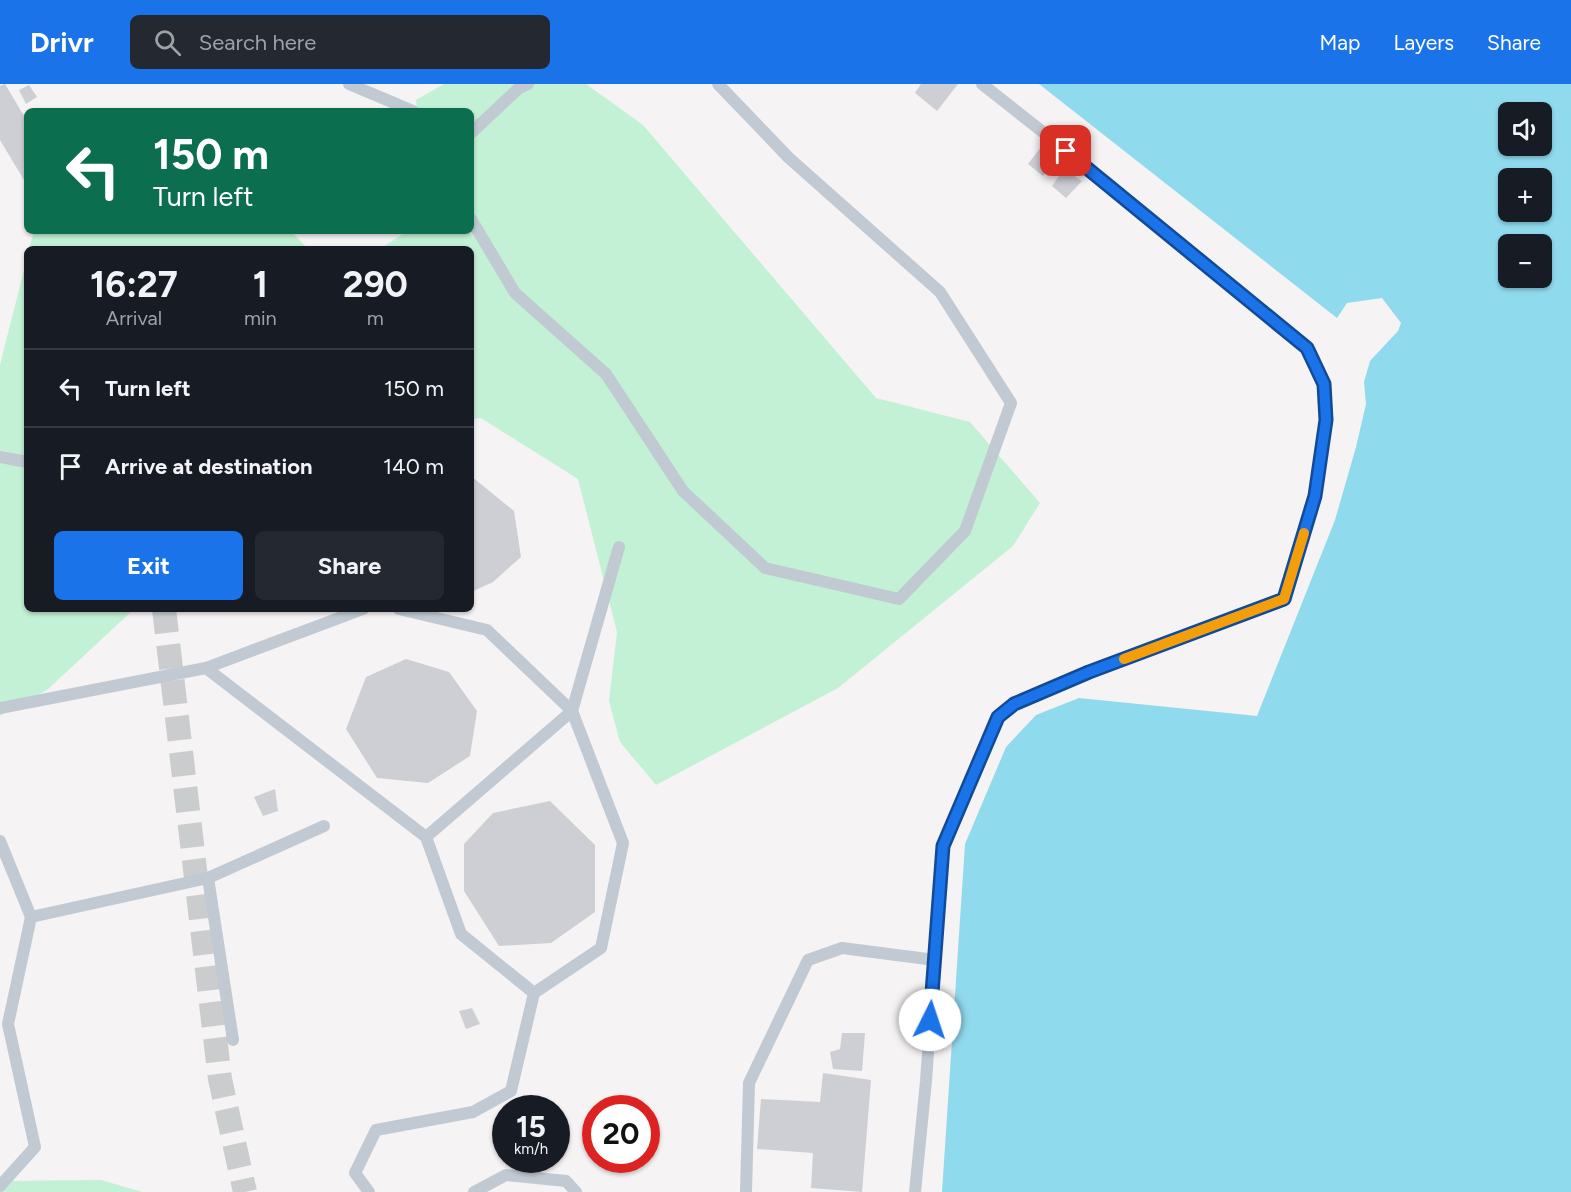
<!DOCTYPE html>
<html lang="en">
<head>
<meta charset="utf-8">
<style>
  :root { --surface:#171b24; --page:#242831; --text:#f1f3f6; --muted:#9ea1a6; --line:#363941; --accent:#1a73e8 }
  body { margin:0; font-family:Figtree,sans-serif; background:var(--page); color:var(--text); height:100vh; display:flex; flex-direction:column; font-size:22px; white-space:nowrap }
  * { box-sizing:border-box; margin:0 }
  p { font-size:20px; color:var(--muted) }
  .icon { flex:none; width:33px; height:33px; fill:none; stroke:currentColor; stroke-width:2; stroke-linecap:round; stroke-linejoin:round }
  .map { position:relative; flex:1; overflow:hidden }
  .details { position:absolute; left:24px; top:162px; width:450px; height:366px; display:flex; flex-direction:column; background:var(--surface); border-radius:9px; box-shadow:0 2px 4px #0004 }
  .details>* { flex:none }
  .banner { position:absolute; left:24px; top:24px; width:450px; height:126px; border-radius:9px; box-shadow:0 2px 4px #0004; background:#0b6e4f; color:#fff; overflow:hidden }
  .buttons { position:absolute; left:1498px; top:18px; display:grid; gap:12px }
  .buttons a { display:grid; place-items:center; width:54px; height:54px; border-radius:9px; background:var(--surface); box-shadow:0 2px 4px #0004; font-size:30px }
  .speed { position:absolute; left:492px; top:1011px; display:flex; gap:12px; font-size:30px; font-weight:700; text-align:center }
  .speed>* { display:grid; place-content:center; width:78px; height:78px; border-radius:50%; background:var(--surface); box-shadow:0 2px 4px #0004; line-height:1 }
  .speed small { font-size:15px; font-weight:400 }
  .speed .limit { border:9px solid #d22; background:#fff; color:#111 }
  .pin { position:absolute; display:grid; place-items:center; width:51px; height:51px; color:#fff; margin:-26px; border-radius:12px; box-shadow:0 3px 9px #0006 }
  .me { position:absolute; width:66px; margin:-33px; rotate:4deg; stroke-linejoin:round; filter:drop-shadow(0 0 4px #0008) }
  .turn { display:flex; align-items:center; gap:21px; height:126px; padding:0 30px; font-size:27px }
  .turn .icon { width:78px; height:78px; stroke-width:2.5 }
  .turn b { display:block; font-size:42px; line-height:51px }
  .eta { display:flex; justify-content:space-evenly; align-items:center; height:102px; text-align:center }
  .eta b { font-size:36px; font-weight:700; line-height:42px }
  .cta { display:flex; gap:12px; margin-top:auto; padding:12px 30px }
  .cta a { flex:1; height:69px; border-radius:9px; background:var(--accent); color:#fff; font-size:24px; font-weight:700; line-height:69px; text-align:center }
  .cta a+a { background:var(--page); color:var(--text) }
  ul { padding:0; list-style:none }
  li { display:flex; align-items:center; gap:18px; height:78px; padding:0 30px; border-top:2px solid var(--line) }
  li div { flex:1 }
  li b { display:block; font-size:22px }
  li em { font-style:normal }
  header { display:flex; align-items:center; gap:36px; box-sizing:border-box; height:84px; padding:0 30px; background:var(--accent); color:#fff }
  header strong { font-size:28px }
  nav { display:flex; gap:33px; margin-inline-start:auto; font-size:21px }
  .search { width:420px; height:54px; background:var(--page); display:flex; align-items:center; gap:15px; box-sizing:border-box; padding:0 21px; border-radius:9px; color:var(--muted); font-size:22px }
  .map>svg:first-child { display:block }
  .green { fill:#c3f1d5 }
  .water { fill:#90daee; fill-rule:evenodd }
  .building { fill:#cdcfd5 }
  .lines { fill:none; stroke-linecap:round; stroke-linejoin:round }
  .minor-tunnel { stroke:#caccce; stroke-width:24; stroke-dasharray:24 12; stroke-linecap:butt }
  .service { stroke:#c1cad2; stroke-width:12 }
  .route-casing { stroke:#114b97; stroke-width:15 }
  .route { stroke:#1a73e8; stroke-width:10 }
  .slow { stroke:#f59e0b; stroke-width:10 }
</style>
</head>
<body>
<header>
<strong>Drivr</strong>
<div class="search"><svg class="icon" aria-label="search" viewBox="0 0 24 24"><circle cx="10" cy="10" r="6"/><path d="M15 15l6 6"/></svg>Search here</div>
<nav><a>Map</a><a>Layers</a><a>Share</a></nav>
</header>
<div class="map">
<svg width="1571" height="1108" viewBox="0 0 1571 1108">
  <rect width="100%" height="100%" fill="#f5f3f3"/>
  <!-- green -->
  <g class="green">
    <polygon points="444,0 586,0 643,41 876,314 970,338 1040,419 1013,462 838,604 656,701 620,658 609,617 617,548 578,395 481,334 471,335 471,165 380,165 407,147 471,147 471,27 417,27 416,16"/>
    <polygon points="34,147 291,147 308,165 29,165"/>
    <polygon points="27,174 27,525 134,525 47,606 0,632 0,281"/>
    <polygon points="101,1096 142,1108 0,1108 0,1097"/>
  </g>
  <!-- water -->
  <path class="water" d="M 1039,0 L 1571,0 L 1571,1108 L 942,1108 L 965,760 L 1006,663 L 1036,631 L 1079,614 L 1257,632 L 1335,436 L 1356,363 L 1366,320 L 1364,298 L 1370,277 L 1398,247 L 1401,239 L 1382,214 L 1347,219 L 1337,234 ZM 1509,28 L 1542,28 L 1542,62 L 1509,62 ZM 1509,94 L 1542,94 L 1542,128 L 1509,128 ZM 1509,160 L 1542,160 L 1542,194 L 1509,194 Z"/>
  <!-- building -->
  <g class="building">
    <polygon points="5,0 27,37 27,101 0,56 0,2"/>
    <polygon points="921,0 958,0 937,27 915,9"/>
    <polygon points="29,1 37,13 26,20 19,6"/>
    <polygon points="1041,63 1056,76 1043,92 1028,80"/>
    <polygon points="1064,85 1082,97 1066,114 1052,102"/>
    <polygon points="471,392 514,427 521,473 493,498 471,508"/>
    <polygon points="406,575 449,588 477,627 470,672 428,699 377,694 346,645 366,593"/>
    <polygon points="275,705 278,727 263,732 254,713"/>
    <polygon points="550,717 595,761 595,828 551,859 499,862 464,807 464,760 493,729"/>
    <polygon points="472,924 480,940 466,945 459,927"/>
    <polygon points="842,949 865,949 862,987 833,985 830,968 840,965"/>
    <polygon points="823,989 871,996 862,1108 811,1104 813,1069 757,1065 761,1015 820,1018"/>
  </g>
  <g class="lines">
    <!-- minor-tunnel -->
    <polyline class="minor-tunnel" points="164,525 220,995 245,1108"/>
    <!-- service -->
    <g class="service">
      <polyline points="349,0 413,27"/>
      <polyline points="471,49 519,4 528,0"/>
      <polyline points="471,135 515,209 606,290 683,407 765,484 899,515 965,447 1011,319 940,208 789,74 718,0"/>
      <polyline points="0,373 27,378"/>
      <polyline points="399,525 487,546 572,627 623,759 601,864 534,909"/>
      <polyline points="206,584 363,525"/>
      <polyline points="0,624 206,584 426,753 461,850 534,909 511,1007 473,1028 376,1046 355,1089 369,1108"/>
      <polyline points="426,753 572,627 619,463"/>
      <polyline points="0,757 31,833"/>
      <polyline points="208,794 233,956"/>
      <polyline points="0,1102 35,1063 8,940 31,833 208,794 324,742"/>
      <polyline points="474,1108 506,1091 566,1097 576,1108"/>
      <polyline points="746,1108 749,999 808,876 842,864 935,876"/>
      <polyline points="915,1108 926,997 943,762 998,633 1014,620 1089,588 1284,515 1315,412 1326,336 1324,300 1307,264 1100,93 982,0"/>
    </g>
  </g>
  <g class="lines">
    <defs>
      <polyline id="route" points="930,936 943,762 998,633 1014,620 1089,588 1284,515 1315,412 1326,336 1324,300 1307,264 1066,67"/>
    </defs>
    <!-- route casing -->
    <use href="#route" class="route-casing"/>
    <!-- route -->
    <use href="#route" class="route"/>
    <!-- slow -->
    <polyline class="slow" points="1124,575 1284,515 1304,449"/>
  </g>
</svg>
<div class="buttons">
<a><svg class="icon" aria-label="sound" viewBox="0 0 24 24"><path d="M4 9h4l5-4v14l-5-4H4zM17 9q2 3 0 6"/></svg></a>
<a>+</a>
<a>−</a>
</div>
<div class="speed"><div>15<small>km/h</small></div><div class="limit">20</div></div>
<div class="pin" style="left:1066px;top:67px;background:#d93025"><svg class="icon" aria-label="arrive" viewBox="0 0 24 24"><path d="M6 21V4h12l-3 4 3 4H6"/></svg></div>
<svg class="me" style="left:930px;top:936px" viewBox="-20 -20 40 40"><circle r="19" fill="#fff"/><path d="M0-13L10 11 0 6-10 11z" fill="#1a73e8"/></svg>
<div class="banner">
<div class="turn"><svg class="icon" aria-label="left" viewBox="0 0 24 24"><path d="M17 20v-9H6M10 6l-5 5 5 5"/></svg><div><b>150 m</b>Turn left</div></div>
</div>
<section class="details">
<div class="eta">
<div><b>16:27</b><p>Arrival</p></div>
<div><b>1</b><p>min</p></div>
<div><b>290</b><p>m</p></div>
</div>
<ul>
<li><svg class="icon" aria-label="left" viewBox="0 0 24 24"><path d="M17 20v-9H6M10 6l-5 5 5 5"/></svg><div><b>Turn left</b></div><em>150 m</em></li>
<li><svg class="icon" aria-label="arrive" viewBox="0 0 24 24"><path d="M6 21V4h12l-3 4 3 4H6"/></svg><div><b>Arrive at destination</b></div><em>140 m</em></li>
</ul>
<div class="cta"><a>Exit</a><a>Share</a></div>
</section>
</div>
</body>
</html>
